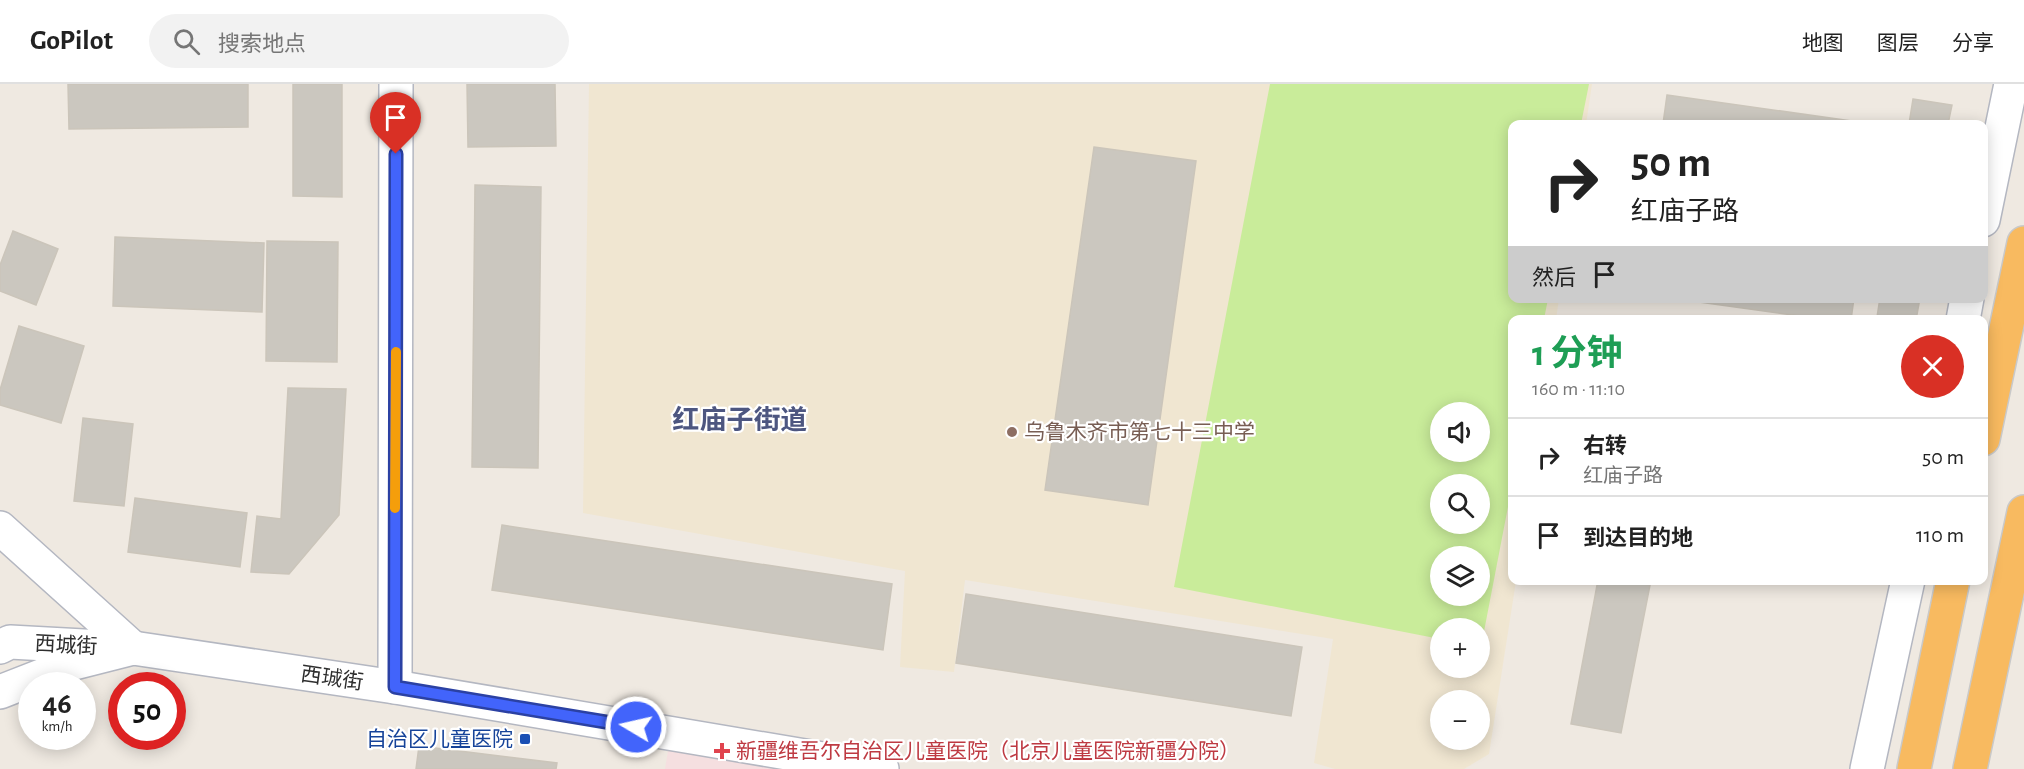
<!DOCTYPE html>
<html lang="zh">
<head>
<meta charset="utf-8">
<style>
  :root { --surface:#fff; --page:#f2f2f2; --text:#222; --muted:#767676; --line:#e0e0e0 }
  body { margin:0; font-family:"Alegreya Sans","Noto Sans SC",sans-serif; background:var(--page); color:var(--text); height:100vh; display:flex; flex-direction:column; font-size:22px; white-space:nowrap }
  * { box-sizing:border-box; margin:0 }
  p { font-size:20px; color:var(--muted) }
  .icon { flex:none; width:33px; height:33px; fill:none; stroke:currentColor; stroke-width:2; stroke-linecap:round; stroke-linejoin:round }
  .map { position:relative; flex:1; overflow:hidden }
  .side { position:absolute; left:1508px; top:231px; width:480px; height:270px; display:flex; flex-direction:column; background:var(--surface); border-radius:12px; box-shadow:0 3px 15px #0003 }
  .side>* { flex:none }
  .top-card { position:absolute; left:1508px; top:36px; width:480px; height:183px; border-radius:12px; box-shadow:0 3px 15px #0003; background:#fff; color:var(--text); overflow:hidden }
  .fabs { position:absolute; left:1430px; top:318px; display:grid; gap:12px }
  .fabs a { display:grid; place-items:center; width:60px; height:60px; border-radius:50%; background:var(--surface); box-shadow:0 3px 15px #0003; font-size:30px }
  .speed { position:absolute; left:18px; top:588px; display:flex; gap:12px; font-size:30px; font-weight:700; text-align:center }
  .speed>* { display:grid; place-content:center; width:78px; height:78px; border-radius:50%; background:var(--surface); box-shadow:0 3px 15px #0003; line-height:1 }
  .speed small { font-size:15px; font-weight:400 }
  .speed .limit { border:9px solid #d22; background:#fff; color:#111 }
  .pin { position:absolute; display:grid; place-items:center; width:51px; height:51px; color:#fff; margin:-62px -26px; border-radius:50% 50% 50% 0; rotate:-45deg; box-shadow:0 0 6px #0007 }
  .pin .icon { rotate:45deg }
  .me { position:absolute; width:66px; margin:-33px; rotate:279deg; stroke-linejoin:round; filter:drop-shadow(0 0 4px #0008) }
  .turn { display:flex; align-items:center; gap:21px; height:126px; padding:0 24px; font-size:27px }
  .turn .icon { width:78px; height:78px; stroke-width:2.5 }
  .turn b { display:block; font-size:42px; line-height:51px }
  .then { display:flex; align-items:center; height:57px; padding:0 24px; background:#0003; gap:12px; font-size:22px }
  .round { display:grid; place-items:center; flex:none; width:63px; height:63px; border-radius:32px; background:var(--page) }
  .headline { display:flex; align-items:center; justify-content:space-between; height:102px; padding:0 24px }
  h1 { font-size:36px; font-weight:700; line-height:45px; color:#1e9e55 }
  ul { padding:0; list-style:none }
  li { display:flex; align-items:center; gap:18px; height:78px; padding:0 24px; border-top:2px solid var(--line) }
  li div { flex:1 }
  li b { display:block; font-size:22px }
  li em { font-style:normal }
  header { display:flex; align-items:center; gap:36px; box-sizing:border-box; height:84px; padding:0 30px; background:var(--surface); border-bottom:2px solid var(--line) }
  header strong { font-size:28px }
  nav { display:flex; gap:33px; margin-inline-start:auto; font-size:21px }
  .search { width:420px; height:54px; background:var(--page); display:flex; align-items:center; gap:15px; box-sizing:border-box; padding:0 21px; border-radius:33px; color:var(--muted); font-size:22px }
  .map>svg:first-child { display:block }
  .education { fill:#f0e6d1; fill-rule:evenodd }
  .medical { fill:#f5dfe0 }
  .pitch { fill:#c9ec9a; fill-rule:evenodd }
  .building { fill:#cbc7bf; stroke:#cbc5ba; stroke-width:1.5 }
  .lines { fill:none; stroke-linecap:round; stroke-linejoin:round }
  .tertiary-casing { stroke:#b4b7c1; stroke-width:36 }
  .secondary-casing { stroke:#b4b7c1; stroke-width:36 }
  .trunk-casing { stroke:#c9c9c9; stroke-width:36 }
  .tertiary { stroke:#fff; stroke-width:33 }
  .secondary { stroke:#fff; stroke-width:33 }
  .trunk { stroke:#f8ba60; stroke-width:33 }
  .route-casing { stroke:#2b41a3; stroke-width:15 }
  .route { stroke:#4264fb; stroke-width:10 }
  .slow { stroke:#f59e0b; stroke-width:10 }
  .education-dot { fill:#8d6e63; stroke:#fff; stroke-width:2 }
  .transit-dot { fill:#1a4fb4; stroke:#fff; stroke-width:2 }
  .health-dot { fill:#e0444e; stroke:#fff; stroke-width:2 }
  .labels { text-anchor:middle; stroke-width:4.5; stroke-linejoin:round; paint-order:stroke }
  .education-label { font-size:21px; fill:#785e54; stroke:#fff; text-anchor:start }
  .street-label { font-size:21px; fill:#2e2e2e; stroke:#fff }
  .transit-label { font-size:21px; fill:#164399; stroke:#fff; text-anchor:end }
  .health-label { font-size:21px; fill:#be3a42; stroke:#fff; text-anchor:start }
  .district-label { font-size:27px; font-weight:bold; fill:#4d5680; stroke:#fff }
</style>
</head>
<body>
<header>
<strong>GoPilot</strong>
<div class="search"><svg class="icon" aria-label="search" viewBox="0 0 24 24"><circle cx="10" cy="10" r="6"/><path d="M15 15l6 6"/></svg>搜索地点</div>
<nav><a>地图</a><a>图层</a><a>分享</a></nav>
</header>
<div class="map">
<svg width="2024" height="685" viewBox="0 0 2024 685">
  <rect width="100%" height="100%" fill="#efe9e1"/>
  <!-- education -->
  <path class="education" d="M 589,0 L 1592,0 L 1586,40 L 1512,40 L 1512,214 L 1559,215 L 1556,235 L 1512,236 L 1512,496 L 1516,497 L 1489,670 L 1464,685 L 1335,685 L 1314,679 L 1333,555 L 965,496 L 954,588 L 900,583 L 905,487 L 583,429 ZM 1440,328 L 1479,328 L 1479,368 L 1440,368 ZM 1440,400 L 1479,400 L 1479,440 L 1440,440 ZM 1440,472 L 1479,472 L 1479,512 L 1440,512 ZM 1440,544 L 1479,544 L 1479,584 L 1440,584 ZM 1440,616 L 1479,616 L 1479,656 L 1440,656 Z"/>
  <!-- medical -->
  <polygon class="medical" points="671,649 882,685 665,685"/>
  <!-- pitch -->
  <path class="pitch" d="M 1270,0 L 1589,0 L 1581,40 L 1512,40 L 1512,214 L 1548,215 L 1544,235 L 1512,236 L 1512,402 L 1481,563 L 1479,562 L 1479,544 L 1440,544 L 1440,555 L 1174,503 ZM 1440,328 L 1479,328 L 1479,368 L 1440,368 ZM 1479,400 L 1479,440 L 1440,440 L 1440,400 ZM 1440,472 L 1479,472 L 1479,512 L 1440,512 Z"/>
  <!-- building -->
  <g class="building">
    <polygon points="68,0 248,0 248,43 69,45"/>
    <polygon points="293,0 342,0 342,113 293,112"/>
    <polygon points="467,0 555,0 556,62 468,63"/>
    <polygon points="1667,11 1873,40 1663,40"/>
    <polygon points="1913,15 1952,21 1948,40 1909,40"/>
    <polygon points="1094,63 1196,77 1148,421 1045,406"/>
    <polygon points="475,101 541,103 538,384 472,383"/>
    <polygon points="13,147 58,165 36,221 0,207 0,181"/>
    <polygon points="115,153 264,159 262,228 113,222"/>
    <polygon points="267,157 338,158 337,278 266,277"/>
    <polygon points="1670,214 1854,214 1851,236 1828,236"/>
    <polygon points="1880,214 1920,214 1916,236 1877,233"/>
    <polygon points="19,242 84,262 61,339 0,321 0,306"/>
    <polygon points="288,304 346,305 339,431 289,490 251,488 257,432 281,435"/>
    <polygon points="83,334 133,340 124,422 74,417"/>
    <polygon points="135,414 247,429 240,483 128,468"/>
    <polygon points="502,441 892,500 883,566 492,506"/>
    <polygon points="1598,496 1625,496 1650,501 1621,649 1571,640"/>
    <polygon points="966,510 1302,563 1291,632 956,579"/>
    <polygon points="419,662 557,679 556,685 416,685"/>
  </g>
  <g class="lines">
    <defs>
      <g id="tertiary">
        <polyline points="0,444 133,564"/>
        <polyline points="395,603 396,0"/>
      </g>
      <g id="secondary">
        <polyline points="1983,136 2011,0"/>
        <polyline points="1963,236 1967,214"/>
        <polyline points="0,563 10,558 102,563"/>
        <polyline points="0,608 74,579 133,564 395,603 882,685"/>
        <polyline points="1867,685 1908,496"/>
      </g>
      <g id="trunk">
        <polyline points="1983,355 2024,159"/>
        <polyline points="1914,685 1953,496"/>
        <polyline points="1970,685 2024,428"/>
      </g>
    </defs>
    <!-- tertiary casing -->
    <use href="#tertiary" class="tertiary-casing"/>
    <!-- secondary casing -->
    <use href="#secondary" class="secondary-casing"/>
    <!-- trunk casing -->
    <use href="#trunk" class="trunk-casing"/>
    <!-- tertiary -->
    <use href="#tertiary" class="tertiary"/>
    <!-- secondary -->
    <use href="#secondary" class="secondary"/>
    <!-- trunk -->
    <use href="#trunk" class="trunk"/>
  </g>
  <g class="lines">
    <defs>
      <polyline id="route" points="396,70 395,603 636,643"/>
    </defs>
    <!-- route casing -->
    <use href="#route" class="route-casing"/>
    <!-- route -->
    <use href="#route" class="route"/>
    <!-- slow -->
    <polyline class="slow" points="395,424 396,268"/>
  </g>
  <!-- markers -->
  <circle class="education-dot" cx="1012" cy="348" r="6"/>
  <rect class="transit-dot" x="519" y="649" width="12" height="12" rx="3"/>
  <path class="health-dot" d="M719 658h6v6h6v6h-6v6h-6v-6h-6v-6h6z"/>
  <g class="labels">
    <!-- education labels -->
    <g class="education-label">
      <text x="1024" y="355">乌鲁木齐市第七十三中学</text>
    </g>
    <!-- street labels -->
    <g class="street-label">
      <text transform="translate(66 561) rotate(3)" y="7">西城街</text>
      <text transform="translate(332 594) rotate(8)" y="7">西珹街</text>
    </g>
    <!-- transit labels -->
    <g class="transit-label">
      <text x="513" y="662">自治区儿童医院</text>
    </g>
    <!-- health labels -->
    <g class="health-label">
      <text x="736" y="674">新疆维吾尔自治区儿童医院（北京儿童医院新疆分院）</text>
    </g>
    <!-- district labels -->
    <g class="district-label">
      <text x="740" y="345">红庙子街道</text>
    </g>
  </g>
</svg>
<div class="fabs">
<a><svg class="icon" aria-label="sound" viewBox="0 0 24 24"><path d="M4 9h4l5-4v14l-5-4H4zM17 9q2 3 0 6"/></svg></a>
<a><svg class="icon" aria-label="search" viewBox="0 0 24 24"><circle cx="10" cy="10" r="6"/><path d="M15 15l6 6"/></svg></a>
<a><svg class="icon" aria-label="layers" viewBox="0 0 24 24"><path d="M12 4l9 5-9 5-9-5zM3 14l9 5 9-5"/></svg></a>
<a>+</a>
<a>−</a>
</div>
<div class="speed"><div>46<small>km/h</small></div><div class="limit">50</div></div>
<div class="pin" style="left:396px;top:70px;background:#d93025"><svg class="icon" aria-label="arrive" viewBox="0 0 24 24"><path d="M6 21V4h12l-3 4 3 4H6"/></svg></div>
<svg class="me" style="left:636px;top:643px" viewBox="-20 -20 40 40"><circle r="17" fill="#4264fb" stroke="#fff" stroke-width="3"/><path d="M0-11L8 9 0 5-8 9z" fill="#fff"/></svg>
<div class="top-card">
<div class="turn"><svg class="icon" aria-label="right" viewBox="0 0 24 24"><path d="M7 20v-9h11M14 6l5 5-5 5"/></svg><div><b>50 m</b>红庙子路</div></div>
<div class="then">然后<svg class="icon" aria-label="arrive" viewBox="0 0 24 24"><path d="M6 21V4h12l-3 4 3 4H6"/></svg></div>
</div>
<section class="side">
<div class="headline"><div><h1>1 分钟</h1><p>160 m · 11:10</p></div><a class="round" style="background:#d93025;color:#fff"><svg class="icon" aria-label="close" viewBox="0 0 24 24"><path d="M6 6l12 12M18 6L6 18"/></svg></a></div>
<ul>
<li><svg class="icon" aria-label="right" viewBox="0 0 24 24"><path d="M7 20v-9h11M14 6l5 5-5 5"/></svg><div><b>右转</b><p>红庙子路</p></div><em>50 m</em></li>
<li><svg class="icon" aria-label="arrive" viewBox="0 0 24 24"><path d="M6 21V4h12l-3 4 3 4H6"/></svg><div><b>到达目的地</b></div><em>110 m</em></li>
</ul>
</section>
</div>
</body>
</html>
